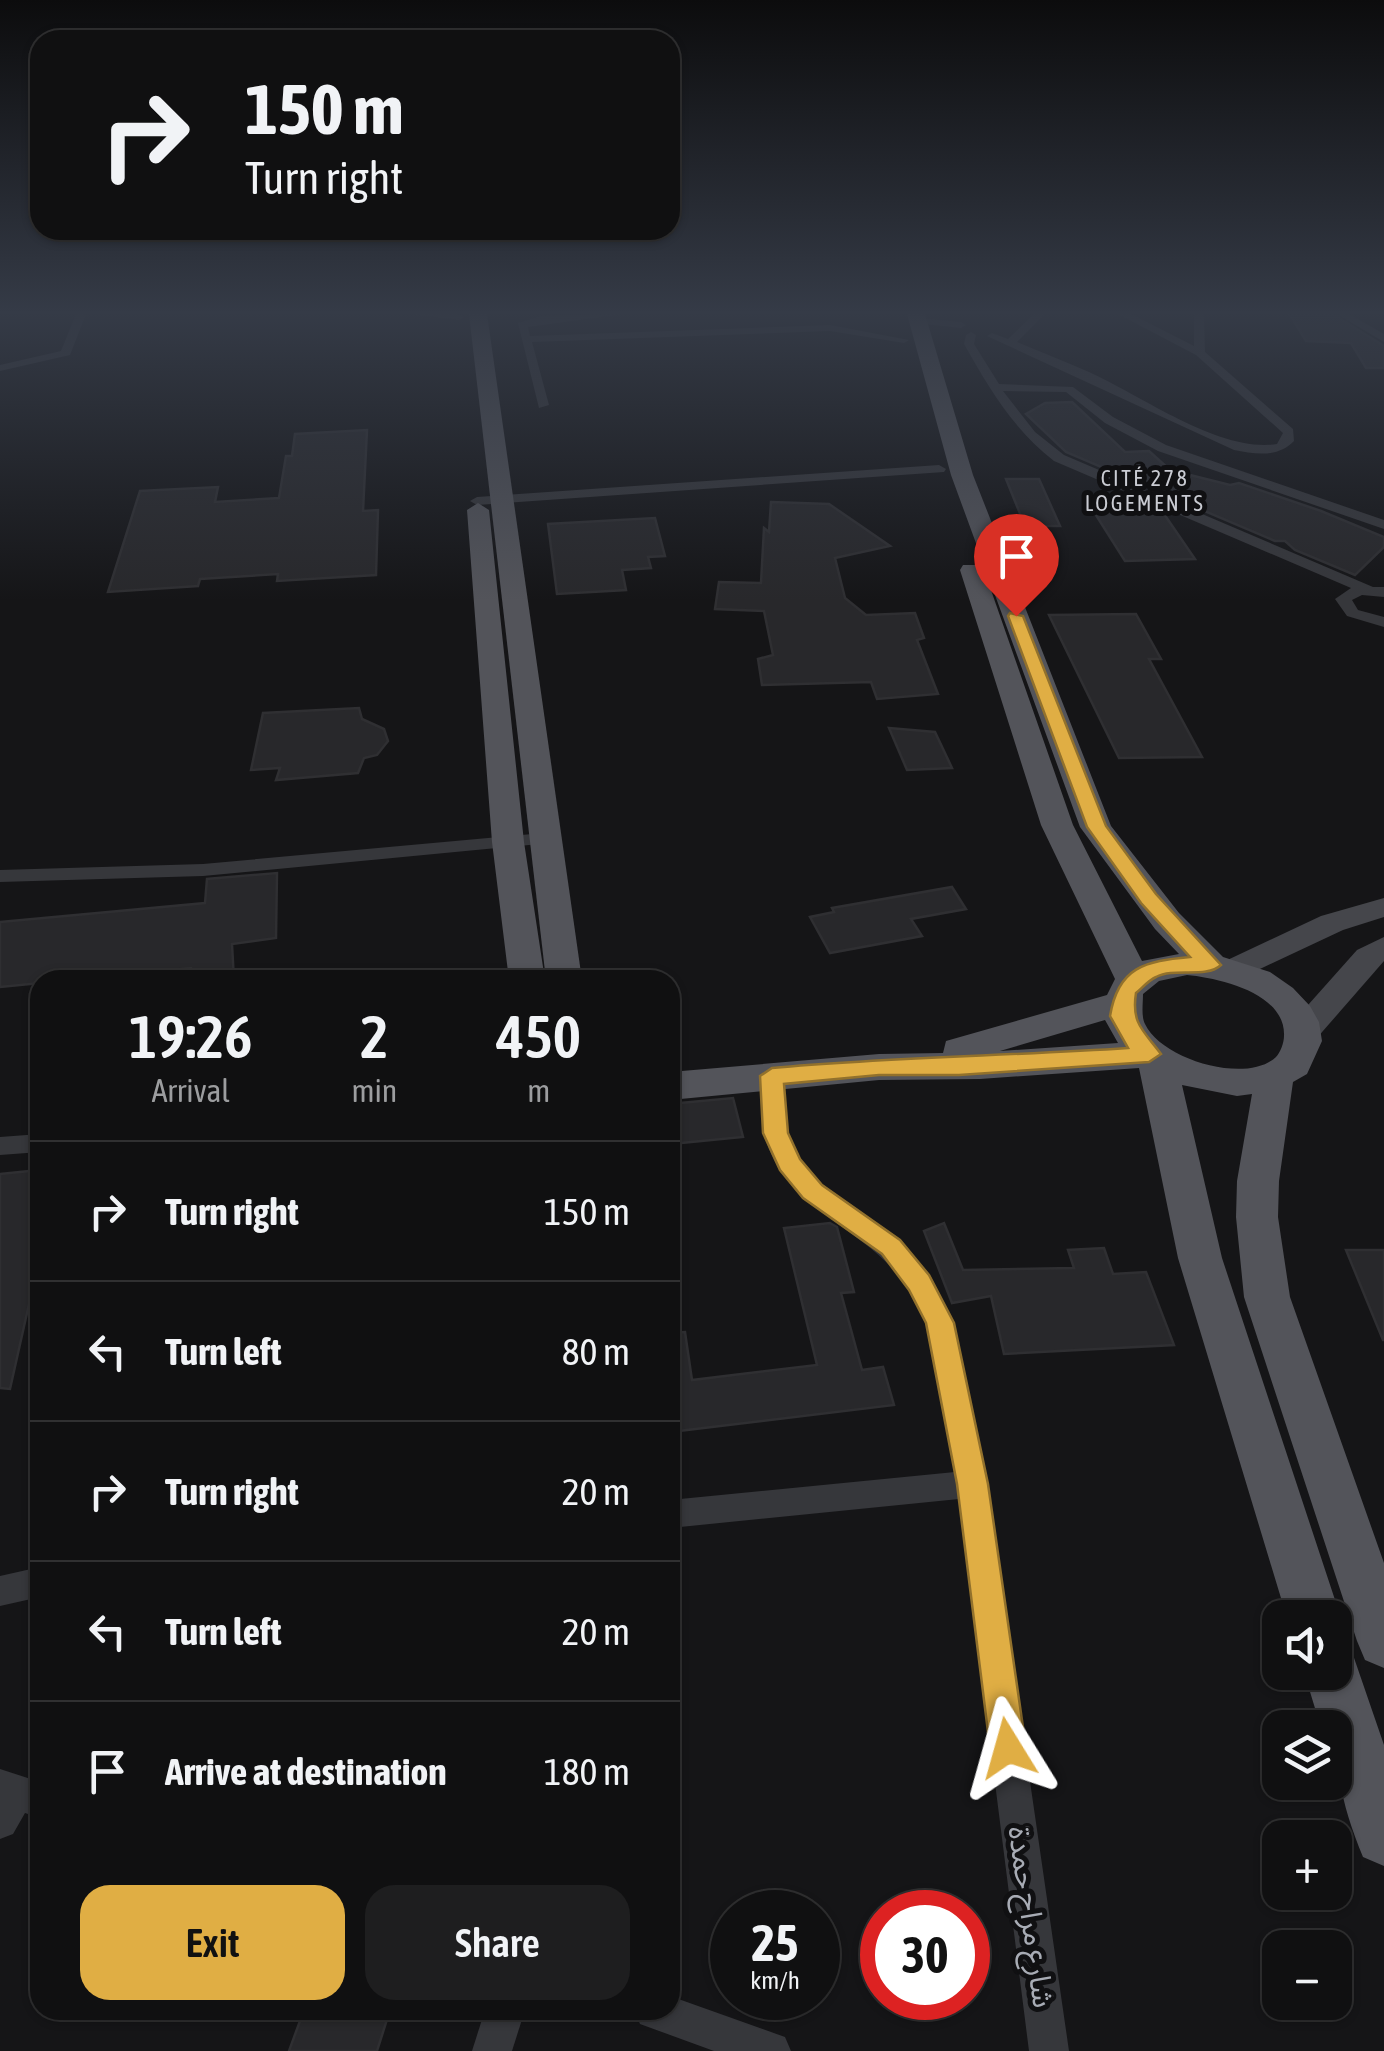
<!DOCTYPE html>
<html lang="en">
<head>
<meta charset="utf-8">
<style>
  :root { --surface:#101011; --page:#1e1e1f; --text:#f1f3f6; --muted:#9c9d9f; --line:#303031; --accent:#e0ae44 }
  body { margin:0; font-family:"Asap Condensed","Noto Sans Arabic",sans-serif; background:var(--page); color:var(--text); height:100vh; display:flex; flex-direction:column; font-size:38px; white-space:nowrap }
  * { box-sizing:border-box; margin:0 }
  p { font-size:32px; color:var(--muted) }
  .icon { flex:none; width:55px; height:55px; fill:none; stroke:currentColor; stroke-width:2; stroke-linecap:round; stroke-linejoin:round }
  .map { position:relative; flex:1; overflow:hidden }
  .details { position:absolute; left:30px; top:970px; width:650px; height:1050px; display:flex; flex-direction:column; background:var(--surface); border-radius:30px; box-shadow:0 2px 8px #0004,0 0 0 2px var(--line) }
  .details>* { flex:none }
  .hud { position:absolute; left:30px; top:30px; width:650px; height:210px; border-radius:30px; box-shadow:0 2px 8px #0004,0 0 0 2px var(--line); background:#101011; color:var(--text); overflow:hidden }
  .fabs { position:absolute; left:1262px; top:1600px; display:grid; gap:20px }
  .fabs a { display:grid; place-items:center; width:90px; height:90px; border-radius:20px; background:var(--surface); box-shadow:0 2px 8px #0004,0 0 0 2px var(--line); font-size:50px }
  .speed { position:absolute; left:710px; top:1890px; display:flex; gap:20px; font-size:50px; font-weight:700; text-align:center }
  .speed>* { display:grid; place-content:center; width:130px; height:130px; border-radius:50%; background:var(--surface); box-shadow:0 2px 8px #0004,0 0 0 2px var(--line); line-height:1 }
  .speed small { font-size:25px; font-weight:400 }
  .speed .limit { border:15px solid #d22; background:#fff; color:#111 }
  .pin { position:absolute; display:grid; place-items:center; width:85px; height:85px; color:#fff; margin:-102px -42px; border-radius:50% 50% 50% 0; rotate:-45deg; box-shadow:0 0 10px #0007 }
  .pin .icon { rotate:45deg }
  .me { position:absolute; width:110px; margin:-55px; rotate:352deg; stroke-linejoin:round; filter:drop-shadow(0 0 8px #0008) }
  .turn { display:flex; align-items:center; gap:35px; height:210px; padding:0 50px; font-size:45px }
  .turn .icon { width:130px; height:130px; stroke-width:2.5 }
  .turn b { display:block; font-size:70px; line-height:85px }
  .eta { display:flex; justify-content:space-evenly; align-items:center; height:170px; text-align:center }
  .eta b { font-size:60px; font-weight:600; line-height:70px }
  .action { display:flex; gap:20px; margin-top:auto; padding:20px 50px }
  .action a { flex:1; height:115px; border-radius:30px; background:var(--accent); color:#111; font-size:40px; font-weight:600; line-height:115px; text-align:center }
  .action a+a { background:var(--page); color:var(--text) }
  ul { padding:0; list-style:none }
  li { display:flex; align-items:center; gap:30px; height:140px; padding:0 50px; border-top:2px solid var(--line) }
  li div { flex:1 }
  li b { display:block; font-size:38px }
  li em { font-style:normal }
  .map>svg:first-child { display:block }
  .building { fill:#28282b; stroke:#2f2f32; stroke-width:2.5 }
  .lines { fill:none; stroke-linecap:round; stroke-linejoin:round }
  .street { fill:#36373b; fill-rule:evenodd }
  .secondary { fill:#45464b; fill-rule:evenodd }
  .primary { fill:#53545a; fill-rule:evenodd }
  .route { fill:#e0ae44; stroke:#92712c; stroke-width:2.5 }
  .labels { text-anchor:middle; stroke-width:10; stroke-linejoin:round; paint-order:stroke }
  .far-neighbourhood-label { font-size:22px; letter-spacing:2.5px; fill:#c9cbd2; stroke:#101012 }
  .near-street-label { font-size:30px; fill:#a8acb5; stroke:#101012 }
</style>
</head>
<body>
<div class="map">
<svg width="1384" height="2051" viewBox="0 0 1384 2051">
  <rect width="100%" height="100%" fill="#151517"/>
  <!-- building -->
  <g class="building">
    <polygon points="1290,315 1334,315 1384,346 1384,368 1366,368 1351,343 1306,341"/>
    <polygon points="1072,402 1125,452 1149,451 1170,470 1230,485 1239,483 1321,511 1384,537 1384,547 1355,575 1295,550 1285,541 1275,541 1066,452 1026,414 1045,403"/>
    <polygon points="367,430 363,511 378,510 376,575 277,581 278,574 200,579 198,586 108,592 140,491 218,487 215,502 279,498 286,456 292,456 295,434"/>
    <polygon points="1006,479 1039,479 1060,526 1025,526"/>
    <polygon points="771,502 829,504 890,546 835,558 845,598 866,615 915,613 924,638 917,640 938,694 877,699 871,682 762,685 758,659 773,655 764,611 715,609 719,582 761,583 764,528 769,532"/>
    <polygon points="1089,504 1145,504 1162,511 1195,559 1125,561"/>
    <polygon points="655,518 665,556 648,557 651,568 622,570 626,590 557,594 548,524"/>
    <polygon points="1136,614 1161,659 1149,659 1202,757 1119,758 1049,615"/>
    <polygon points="359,708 362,719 384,729 388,741 377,755 364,758 358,773 276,780 280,768 251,770 263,713"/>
    <polygon points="889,728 935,732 952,768 907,770"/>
    <polygon points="277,873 276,938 232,944 234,980 192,980 191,968 0,987 0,922 205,903 207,879"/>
    <polygon points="952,887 966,909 911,919 922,936 830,953 810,917 834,912 832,908"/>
    <polygon points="733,1098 743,1137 670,1144 670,1104"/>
    <polygon points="40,1170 40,1255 10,1389 0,1388 0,1174"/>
    <polygon points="830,1223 837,1227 854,1292 841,1293 862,1370 883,1367 894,1405 670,1432 670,1333 685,1332 692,1380 817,1365 784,1228"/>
    <polygon points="944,1223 963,1270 1074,1268 1068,1250 1104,1248 1113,1274 1146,1272 1174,1345 1004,1354 991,1296 952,1303 924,1231"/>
    <polygon points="1346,1250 1384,1250 1384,1340 1383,1340"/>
    <polygon points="304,2010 390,2010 377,2051 289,2051"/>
  </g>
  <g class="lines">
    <!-- street -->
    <g class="street">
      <polygon points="76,314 86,314 70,355 0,371 0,365 61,351"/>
      <polygon points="412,314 458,314 464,317 459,320"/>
      <polygon points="623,314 528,327 530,336 830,325 909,340 904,343 830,331 532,342 549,405 539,408 518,323 541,316"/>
      <path d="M 1034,314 L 1045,314 L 1017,342 C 1041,352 1066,362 1089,372 C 1142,396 1220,453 1277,444 L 1283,433 L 1196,355 L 1118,314 L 1131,314 L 1194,346 L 1194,314 L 1204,314 L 1205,352 L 1293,429 L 1294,441 C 1278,458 1255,454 1234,450 L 987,336 L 992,333 L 1008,339 Z"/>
      <polygon points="1337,314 1349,314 1384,334 1384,342"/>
      <polygon points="919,318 961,322 966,325 961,328 915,323"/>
      <path d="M 971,332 L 976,335 L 974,344 L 999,384 L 1073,387 L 1113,417 L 1166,445 L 1384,520 L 1384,529 L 1158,451 L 1105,423 L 1066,392 L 1003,391 L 1035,432 L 1064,455 L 1373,587 L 1384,587 L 1384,597 L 1362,595 L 1352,600 L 1358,610 L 1384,617 L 1384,627 L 1347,616 L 1335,599 L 1351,588 L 1054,461 C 1012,428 989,388 964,344 L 966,335 Z"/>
      <polygon points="939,465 946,469 944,472 477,505 470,501 477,497"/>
      <polygon points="543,833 550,835 553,839 550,843 203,876 0,882 0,870 203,864"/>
      <path d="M 772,1069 L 784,1077 L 788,1133 L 799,1159 L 822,1184 L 900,1240 L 930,1275 L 954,1323 L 987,1484 L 1069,2051 L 1029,2051 L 959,1499 L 670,1528 L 670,1500 L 955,1472 C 944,1414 941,1344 911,1293 C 875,1229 778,1209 764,1131 C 761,1114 761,1095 760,1077 Z"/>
      <polygon points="40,1134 40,1152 0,1155 0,1137"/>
      <polygon points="40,1567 40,1597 0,1606 0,1576"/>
      <polygon points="0,1769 40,1782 40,1818 25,1813 13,1834 0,1839"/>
      <polygon points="670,1996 785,2037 791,2051 714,2051 640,2024 634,2010 670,2010"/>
      <polygon points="485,2010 525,2010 512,2051 472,2051"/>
    </g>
    <!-- secondary -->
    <g class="secondary">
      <polygon points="1384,898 1384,917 1343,930 1243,977 1221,977 1216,970 1221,963 1321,916"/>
      <polygon points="1384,937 1384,961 1316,1039 1304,1042 1292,1039 1288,1031 1292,1023 1357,950"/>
    </g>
    <!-- primary -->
    <g class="primary">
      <polygon points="469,314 487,314 582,980 546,980"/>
      <path d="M 907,314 L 925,314 L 973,475 L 1111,826 L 1179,913 L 1223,957 L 1270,972 L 1293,988 L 1310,1006 L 1319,1022 L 1322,1041 L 1307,1074 L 1293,1082 L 1279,1181 L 1278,1217 L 1290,1297 L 1384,1563 L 1384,1668 L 1365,1660 L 1357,1641 L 1244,1297 L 1236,1217 L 1237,1181 L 1252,1094 L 1237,1096 L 1182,1085 L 1222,1258 L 1341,1618 L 1335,1632 L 1335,1618 L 1287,1618 L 1178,1258 L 1139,1068 L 980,1079 L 879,1080 L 670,1100 L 670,1072 L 879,1054 L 943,1053 L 946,1041 L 1107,995 L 1115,979 L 1041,825 L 960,570 L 963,565 L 981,565 L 984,570 L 1073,825 L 1142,961 L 1179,954 L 1155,929 L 1080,827 L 951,475 ZM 1187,975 C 1219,978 1286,993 1284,1036 C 1284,1043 1280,1053 1276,1057 C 1246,1085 1161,1059 1145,1024 C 1141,1016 1143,1004 1143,994 L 1159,981 ZM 1105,1020 L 1118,1043 L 1000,1051 Z"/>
      <polygon points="478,503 489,510 524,842 545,980 509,980 492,842 467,510"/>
      <path d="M 1335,1645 L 1352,1652 L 1384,1745 L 1384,1866 L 1363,1857 C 1345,1814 1335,1774 1335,1728 L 1321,1728 L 1304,1672 L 1335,1672 Z"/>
    </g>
  </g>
  <!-- sky -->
  <linearGradient id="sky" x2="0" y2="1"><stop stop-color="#0c0c0d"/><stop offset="0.52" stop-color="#353b47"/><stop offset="1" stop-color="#353b47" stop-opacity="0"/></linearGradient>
  <rect width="1384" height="601" fill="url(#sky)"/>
  <!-- route -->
  <path class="route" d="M 1010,613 L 1023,616 L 1106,826 L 1156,894 L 1221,965 C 1206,979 1175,967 1156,977 C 1149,980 1142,988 1136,993 C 1131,1024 1144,1031 1161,1054 L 1149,1062 L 959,1075 L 879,1075 L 784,1084 L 788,1133 L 800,1159 L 822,1185 L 900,1240 L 929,1275 L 954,1323 L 988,1484 L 1026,1748 L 1020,1761 L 1008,1766 L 996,1761 L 990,1748 L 957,1484 L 926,1323 L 909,1290 L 882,1254 L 803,1198 L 780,1170 L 763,1133 L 760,1076 L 772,1068 C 890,1057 1009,1056 1128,1048 L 1110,1016 C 1118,967 1145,961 1190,957 L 1141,903 L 1087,827 L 1008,616 Z"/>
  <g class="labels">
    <!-- far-neighbourhood labels -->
    <g class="far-neighbourhood-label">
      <text x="1145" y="486">CITÉ 278<tspan x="1145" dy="25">LOGEMENTS</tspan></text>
    </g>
    <!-- near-street labels -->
    <g class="near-street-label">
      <text transform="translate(1031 1917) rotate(82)" y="10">شارع مراح حمدة</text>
    </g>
  </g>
</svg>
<div class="fabs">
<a><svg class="icon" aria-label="sound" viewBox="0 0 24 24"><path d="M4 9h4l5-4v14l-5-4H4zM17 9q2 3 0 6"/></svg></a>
<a><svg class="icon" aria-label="layers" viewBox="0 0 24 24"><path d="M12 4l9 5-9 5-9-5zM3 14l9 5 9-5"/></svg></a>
<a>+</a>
<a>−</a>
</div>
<div class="speed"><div>25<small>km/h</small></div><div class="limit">30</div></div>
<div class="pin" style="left:1016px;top:616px;background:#d93025"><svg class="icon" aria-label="arrive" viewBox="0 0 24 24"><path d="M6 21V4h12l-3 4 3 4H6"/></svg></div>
<svg class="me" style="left:1008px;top:1748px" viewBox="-20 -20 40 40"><path d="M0-17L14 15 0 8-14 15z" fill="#e0ae44" stroke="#fff" stroke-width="4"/></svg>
<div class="hud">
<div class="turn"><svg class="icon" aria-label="right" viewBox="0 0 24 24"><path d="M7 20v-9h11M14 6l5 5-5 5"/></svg><div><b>150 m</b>Turn right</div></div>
</div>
<section class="details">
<div class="eta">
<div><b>19:26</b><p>Arrival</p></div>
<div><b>2</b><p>min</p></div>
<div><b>450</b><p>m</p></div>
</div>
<ul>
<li><svg class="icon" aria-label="right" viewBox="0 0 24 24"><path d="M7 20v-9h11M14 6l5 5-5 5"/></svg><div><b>Turn right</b></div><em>150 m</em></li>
<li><svg class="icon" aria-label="left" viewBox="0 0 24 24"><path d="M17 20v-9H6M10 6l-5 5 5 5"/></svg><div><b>Turn left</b></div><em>80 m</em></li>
<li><svg class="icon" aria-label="right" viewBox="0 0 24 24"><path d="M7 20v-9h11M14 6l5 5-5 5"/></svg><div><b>Turn right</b></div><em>20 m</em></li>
<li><svg class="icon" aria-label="left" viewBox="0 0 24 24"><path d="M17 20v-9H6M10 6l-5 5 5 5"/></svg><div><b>Turn left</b></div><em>20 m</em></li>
<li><svg class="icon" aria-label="arrive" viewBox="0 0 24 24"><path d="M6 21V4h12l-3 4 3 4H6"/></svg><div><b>Arrive at destination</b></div><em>180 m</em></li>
</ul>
<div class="action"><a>Exit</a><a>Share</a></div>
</section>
</div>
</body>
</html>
